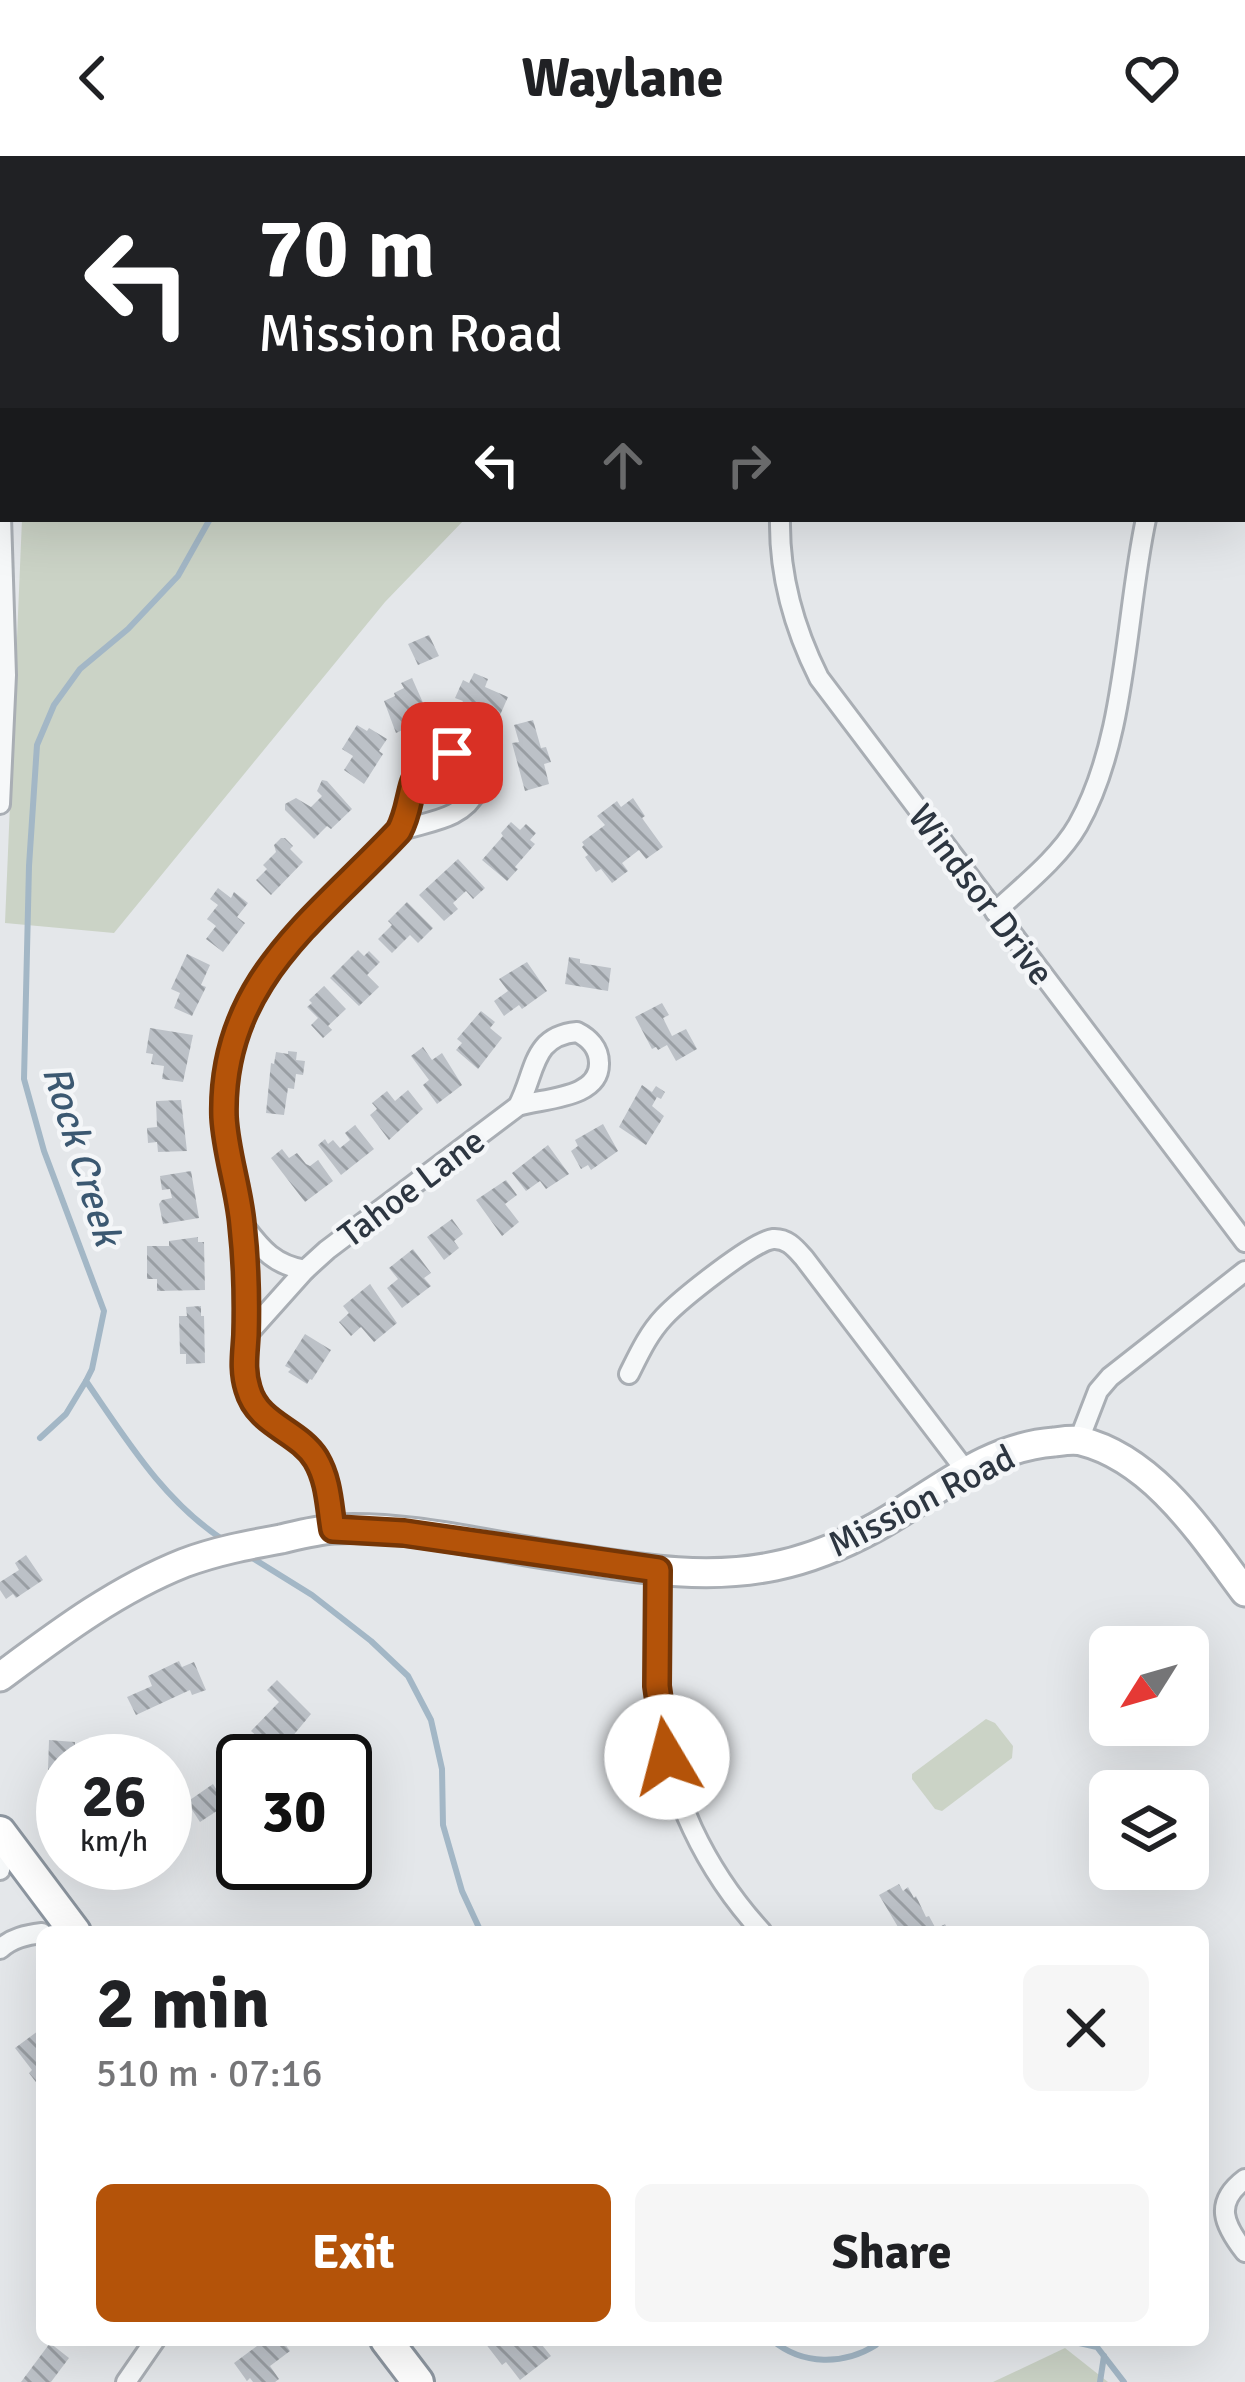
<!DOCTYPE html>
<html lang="en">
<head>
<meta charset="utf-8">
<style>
  :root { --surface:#fff; --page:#f6f6f6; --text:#202124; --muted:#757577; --accent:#b45309 }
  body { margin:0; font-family:Signika,sans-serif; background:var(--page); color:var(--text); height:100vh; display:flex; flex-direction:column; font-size:45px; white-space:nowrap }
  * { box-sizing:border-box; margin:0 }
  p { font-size:39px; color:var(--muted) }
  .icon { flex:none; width:66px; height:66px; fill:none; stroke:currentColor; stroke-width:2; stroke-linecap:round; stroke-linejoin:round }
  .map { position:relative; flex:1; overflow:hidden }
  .panel { position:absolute; left:36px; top:1770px; width:1173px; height:420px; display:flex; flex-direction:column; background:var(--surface); border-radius:18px; box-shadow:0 12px 48px #0002 }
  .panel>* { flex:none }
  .top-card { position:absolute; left:0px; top:0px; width:1245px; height:366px; box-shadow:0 12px 48px #0002; background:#202124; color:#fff; overflow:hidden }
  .needle { width:78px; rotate:233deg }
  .fabs { position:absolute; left:1089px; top:1470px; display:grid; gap:24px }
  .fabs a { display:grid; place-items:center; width:120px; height:120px; border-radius:18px; background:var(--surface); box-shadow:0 12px 48px #0002; font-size:60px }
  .speed { position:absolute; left:36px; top:1578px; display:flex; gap:24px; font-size:60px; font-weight:700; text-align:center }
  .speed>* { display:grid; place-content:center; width:156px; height:156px; border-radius:50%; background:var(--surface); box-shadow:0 12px 48px #0002; line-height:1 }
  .speed small { font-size:30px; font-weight:400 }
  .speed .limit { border:6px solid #111; border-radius:18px; background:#fff; color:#111 }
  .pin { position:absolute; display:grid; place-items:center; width:102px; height:102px; color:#fff; margin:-51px; border-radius:24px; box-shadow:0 6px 18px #0006 }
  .me { position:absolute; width:132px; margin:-66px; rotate:352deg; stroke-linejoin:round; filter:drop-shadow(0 0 9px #0008) }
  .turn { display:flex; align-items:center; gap:42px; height:252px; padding:0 60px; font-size:54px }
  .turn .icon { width:156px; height:156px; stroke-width:2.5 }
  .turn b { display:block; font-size:84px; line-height:102px }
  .lanes { display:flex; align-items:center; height:114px; padding:0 60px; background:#0003; justify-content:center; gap:60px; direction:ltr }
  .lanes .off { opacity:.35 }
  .round { display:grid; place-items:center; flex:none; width:126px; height:126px; border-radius:18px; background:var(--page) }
  .overview { display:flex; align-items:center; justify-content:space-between; height:204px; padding:0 60px }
  h1 { font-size:72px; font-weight:700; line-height:90px }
  .button { display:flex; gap:24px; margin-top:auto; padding:24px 60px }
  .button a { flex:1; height:138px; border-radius:18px; background:var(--accent); color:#fff; font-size:48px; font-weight:700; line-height:138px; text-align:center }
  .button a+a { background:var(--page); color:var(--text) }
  header { display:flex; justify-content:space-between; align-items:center; height:156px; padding:0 60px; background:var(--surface); font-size:54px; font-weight:700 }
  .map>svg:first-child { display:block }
  .grass { fill:#cbd3c6 }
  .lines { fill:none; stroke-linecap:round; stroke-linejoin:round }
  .stream { stroke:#a3b7c6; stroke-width:6 }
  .building { fill:url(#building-back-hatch) }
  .minor-casing { stroke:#a9aeb4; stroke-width:24 }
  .secondary-casing { stroke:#a9aeb4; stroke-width:33 }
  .trunk-casing { stroke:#8d96a0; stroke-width:36 }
  .minor { stroke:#f6f8f9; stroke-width:18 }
  .secondary { stroke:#fff; stroke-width:27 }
  .trunk { stroke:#fff; stroke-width:30 }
  .route-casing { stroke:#753606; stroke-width:30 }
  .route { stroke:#b45309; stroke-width:21 }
  .labels { text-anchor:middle; stroke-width:9; stroke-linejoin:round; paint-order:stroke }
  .street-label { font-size:36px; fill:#2d3641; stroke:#f4f6f8 }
  .water-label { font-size:39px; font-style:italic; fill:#3b5871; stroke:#f4f6f8 }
</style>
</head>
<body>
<header><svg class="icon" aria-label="back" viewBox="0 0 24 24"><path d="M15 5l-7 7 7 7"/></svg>Waylane<svg class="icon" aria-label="heart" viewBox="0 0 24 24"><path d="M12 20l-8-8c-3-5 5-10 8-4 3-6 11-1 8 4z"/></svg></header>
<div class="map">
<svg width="1245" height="2226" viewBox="0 0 1245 2226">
  <defs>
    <pattern id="building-back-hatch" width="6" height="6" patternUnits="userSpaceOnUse" patternTransform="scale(3)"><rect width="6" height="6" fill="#bcc1c7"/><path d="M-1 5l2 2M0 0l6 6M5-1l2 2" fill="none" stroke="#999ea3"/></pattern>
  </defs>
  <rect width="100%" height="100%" fill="#e4e7ea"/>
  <!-- grass -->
  <g class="grass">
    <polygon points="0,0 605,0 606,3 3,3 3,48"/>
    <polygon points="22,363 465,363 385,446 114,777 5,767"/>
    <polygon points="986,1563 995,1567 1013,1590 1012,1602 942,1655 935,1653 912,1623 912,1618"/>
    <polygon points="1065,2192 1108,2226 993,2226"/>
  </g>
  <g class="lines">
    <!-- stream -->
    <g class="stream">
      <polyline points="165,0 165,3"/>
      <path d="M 210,363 L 178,420 L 128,473 L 80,513 L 54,549 L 37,589 L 29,710 L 24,923 L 44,995 L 104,1155 L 92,1213 L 86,1225 C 126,1283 164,1346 225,1385"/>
      <polyline points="40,1282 66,1258 86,1225"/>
      <polyline points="246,1398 312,1439 371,1485 408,1520 431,1564 442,1613 443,1669 462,1735 481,1776"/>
      <path d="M 772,2184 C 803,2210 844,2209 876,2189 L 876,2184"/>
      <polyline points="1066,2184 1097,2191 1124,2226"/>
      <polyline points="1100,2226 1104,2200"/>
    </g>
  </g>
  <!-- building -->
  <g class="building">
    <polygon points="429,479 439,500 418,509 408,488"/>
    <polygon points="474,517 488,523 485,531 508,541 497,566 460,550 463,545 455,542 463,524 469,527"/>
    <polygon points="412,522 424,549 404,558 409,571 396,577 384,545 395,540 394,537 404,532 401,527"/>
    <polygon points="533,564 541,592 546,591 551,606 544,608 549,628 525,635 512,587 519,586 514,569"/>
    <polygon points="357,569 367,575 369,572 387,583 379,595 383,598 364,628 344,614 353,600 342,593"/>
    <polygon points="322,624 327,625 352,653 331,673 327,670 314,683 285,654 285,648 296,642 311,651 322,640 317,635"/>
    <polygon points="633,642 645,660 642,662 663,691 646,703 639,694 622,707 628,715 612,727 601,713 596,716 585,701 588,699 582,691 584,689 582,686 605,669 597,660 617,645 621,651"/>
    <polygon points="511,666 520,674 526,668 536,677 530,684 535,688 515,711 518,713 507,725 482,704 503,680 501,677"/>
    <polygon points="281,682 285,682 293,690 290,693 303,706 271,739 256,724 267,713 263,709 276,696 274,689"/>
    <polygon points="458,703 485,732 473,743 466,735 453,747 458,753 444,765 419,739"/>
    <polygon points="218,732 231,742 234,736 248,747 237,761 245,767 223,796 206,783 216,770 207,763 218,749 210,743"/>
    <polygon points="407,746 433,772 418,787 410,779 392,797 378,783 392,769 388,765"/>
    <polygon points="358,794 364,800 369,795 380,806 367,819 379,831 359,850 330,822"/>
    <polygon points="187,798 210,809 201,829 206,831 192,860 174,852 180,837 171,833"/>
    <polygon points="569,801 580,803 580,807 611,812 608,835 565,828"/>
    <polygon points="527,806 547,835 522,853 519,849 504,860 494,845 508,835 499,823"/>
    <polygon points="324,830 346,853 328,870 332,874 323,882 311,869 318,862 307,851 312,847 309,844"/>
    <polygon points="662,847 669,859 663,862 672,880 686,873 697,893 676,905 667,889 658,894 656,891 652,893 635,861"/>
    <polygon points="481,855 495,866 490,872 502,882 478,913 456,894 462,887 457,883"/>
    <polygon points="150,872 193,879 183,926 162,923 164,910 151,908 153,898 146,897"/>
    <polygon points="423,891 432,904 442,897 462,929 437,948 423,929 429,924 411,900"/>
    <polygon points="288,895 297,896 296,904 305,905 303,919 296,918 294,933 288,932 284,959 266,957 271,907 274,908 276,896 288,898"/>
    <polygon points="642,929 652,936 656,930 665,936 661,943 657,941 652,950 664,960 646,989 619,971"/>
    <polygon points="408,934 423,953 389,984 370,959 377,953 372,947 387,935 395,945"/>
    <polygon points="181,944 187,995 158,996 157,986 148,987 147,972 157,971 156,945"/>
    <polygon points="603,968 618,995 591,1014 588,1009 581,1013 571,995 578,990 575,984"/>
    <polygon points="355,969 374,993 341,1019 318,989 325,983 328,988 333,984 340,992 350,984 345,977"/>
    <polygon points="548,989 569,1018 546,1033 540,1025 526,1035 512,1017"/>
    <polygon points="282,993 289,1002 297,997 306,1008 310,1010 318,1004 333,1025 305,1046 271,1002"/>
    <polygon points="191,1015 199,1062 163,1068 159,1048 162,1044 172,1042 170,1033 162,1034 160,1020"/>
    <polygon points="506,1024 517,1039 505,1048 519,1066 502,1080 476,1044"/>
    <polygon points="452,1063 463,1078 454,1085 459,1092 444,1104 427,1081"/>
    <polygon points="198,1081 198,1086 204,1086 205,1134 157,1135 157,1123 147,1123 147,1090 169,1090 169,1085"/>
    <polygon points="413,1093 431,1117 424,1122 431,1130 402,1152 387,1132 398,1123 389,1112"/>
    <polygon points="370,1128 397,1167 374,1186 361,1171 351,1180 339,1166 349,1157 343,1150"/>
    <polygon points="201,1150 201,1160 204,1160 205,1207 186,1208 186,1198 180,1198 179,1160 187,1160 186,1151"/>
    <polygon points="305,1178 331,1194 312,1224 310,1223 307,1228 288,1216 291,1213 285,1210"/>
    <polygon points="26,1399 43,1424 16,1442 13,1438 6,1443 0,1434 0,1426 19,1414 15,1407"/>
    <polygon points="179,1505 182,1511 194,1506 206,1534 192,1539 190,1534 136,1559 127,1541 152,1530 148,1520"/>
    <polygon points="277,1524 311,1558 277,1599 251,1575 279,1546 267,1534"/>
    <polygon points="49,1584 75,1586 75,1605 63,1605 63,1614 48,1614"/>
    <polygon points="213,1628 226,1649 200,1666 187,1646"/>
    <polygon points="899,1728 903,1735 908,1731 914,1742 916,1740 926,1761 929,1760 936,1773 945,1768 949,1776 901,1776 879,1739"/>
    <polygon points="42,1872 42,1934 29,1917 32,1914 15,1892"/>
    <polygon points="252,2184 282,2184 290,2195 270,2210 279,2223 275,2226 253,2226 250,2222 247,2225 234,2207 257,2190"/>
    <polygon points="489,2184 519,2184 523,2189 529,2184 538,2184 551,2200 520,2224 506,2206 502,2209 485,2187"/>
    <polygon points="50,2187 69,2202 51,2226 21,2226"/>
  </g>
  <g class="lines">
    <defs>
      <g id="minor">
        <polyline points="916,3 918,0"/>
        <polyline points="1242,119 1245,114"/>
        <polyline points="0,329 6,519 0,648"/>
        <path d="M 780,363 C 779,420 794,472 819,522 L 1245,1086"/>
        <path d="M 995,756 C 1023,730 1059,702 1078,669 C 1127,582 1125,460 1146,363"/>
        <path d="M 244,1070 C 262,1094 275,1109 305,1114"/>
        <path d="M 246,1180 L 305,1114 L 327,1094 L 518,950 C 536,917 531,880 577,876 C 589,882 599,892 599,907 C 600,943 542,942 518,950"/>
        <path d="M 629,1218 C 639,1198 648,1178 664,1161 C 680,1144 753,1085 773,1083 C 787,1082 795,1092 804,1102 L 966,1315"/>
        <polyline points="1079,1284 1098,1235 1110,1221 1245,1115"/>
        <path d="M 333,1373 C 330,1349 329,1325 316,1303 C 298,1274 258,1269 247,1233 C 242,1214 245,1198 246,1179 C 247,1143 246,1104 242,1069 C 239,1032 226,998 224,961 C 220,825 317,762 399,675 C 413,649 406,610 440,599 C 447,597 452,596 459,600 C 472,606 475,621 477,634 C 463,664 428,665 399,675"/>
        <path d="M 658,1414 C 658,1460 655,1507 659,1553 C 667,1636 706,1715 762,1776"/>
        <polyline points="0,1714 5,1683"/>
        <path d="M 0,1793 C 12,1782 26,1779 42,1777"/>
        <path d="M 1245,2023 C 1213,2047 1224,2069 1245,2096"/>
        <polyline points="126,2226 155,2184"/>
      </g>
      <path id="secondary" d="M 0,1521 C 58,1478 116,1434 184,1407 C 216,1395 248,1389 281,1383 C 298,1379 317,1374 334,1373 C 406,1369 480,1388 550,1399 C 625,1410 700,1426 775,1410 C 810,1403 845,1388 876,1371 C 934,1339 985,1291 1054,1286 C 1062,1285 1073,1283 1081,1285 C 1154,1303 1203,1380 1245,1436"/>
      <g id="trunk">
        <polyline points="0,1676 75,1776"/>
        <polyline points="386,2184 418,2226"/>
      </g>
    </defs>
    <!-- minor casing -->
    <use href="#minor" class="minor-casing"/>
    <!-- secondary casing -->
    <use href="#secondary" class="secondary-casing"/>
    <!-- trunk casing -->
    <use href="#trunk" class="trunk-casing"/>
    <!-- minor -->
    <use href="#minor" class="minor"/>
    <!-- secondary -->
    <use href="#secondary" class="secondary"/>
    <!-- trunk -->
    <use href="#trunk" class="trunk"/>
  </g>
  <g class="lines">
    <defs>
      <path id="route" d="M 452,597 C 403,604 417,642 399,675 C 317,763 220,825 224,961 C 226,998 239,1033 242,1069 C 246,1105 247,1143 246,1179 C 245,1198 242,1214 248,1233 C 258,1269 298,1274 316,1303 C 329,1325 329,1349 333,1373 L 404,1377 L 658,1414 L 657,1530 L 667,1601"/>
    </defs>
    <!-- route casing -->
    <use href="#route" class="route-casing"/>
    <!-- route -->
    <use href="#route" class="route"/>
  </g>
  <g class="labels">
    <!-- street labels -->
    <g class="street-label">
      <text transform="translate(982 738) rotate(53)" y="13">Windsor Drive</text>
      <text transform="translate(411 1031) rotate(-37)" y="13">Tahoe Lane</text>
      <text transform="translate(921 1344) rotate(-27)" y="13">Mission Road</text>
    </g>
    <!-- water labels -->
    <g class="water-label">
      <text transform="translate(83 999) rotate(73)" y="14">Rock Creek</text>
    </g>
  </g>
</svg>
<div class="fabs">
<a><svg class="needle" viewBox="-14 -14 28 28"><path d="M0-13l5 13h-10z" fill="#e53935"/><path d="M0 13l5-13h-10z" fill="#757577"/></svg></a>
<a><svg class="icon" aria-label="layers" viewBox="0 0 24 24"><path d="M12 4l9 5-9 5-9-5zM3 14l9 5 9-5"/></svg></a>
</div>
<div class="speed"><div>26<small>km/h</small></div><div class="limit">30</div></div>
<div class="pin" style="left:452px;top:597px;background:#d93025"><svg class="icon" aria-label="arrive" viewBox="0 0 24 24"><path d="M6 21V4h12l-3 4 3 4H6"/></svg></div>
<svg class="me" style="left:667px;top:1601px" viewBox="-20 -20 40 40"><circle r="19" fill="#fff"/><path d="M0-13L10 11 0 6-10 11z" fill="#b45309"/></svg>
<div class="top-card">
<div class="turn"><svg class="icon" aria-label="left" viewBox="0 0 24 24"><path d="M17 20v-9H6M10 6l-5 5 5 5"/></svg><div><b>70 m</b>Mission Road</div></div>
<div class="lanes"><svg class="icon" aria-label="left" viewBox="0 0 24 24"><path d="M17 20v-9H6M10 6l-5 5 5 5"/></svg><svg class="icon off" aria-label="ahead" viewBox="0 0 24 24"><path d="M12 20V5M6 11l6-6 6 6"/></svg><svg class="icon off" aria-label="right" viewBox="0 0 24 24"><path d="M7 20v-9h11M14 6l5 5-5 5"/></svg></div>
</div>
<section class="panel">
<div class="overview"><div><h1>2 min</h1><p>510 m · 07:16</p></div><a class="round"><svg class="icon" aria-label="close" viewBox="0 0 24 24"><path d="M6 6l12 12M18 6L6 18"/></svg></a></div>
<div class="button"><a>Exit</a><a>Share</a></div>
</section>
</div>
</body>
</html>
